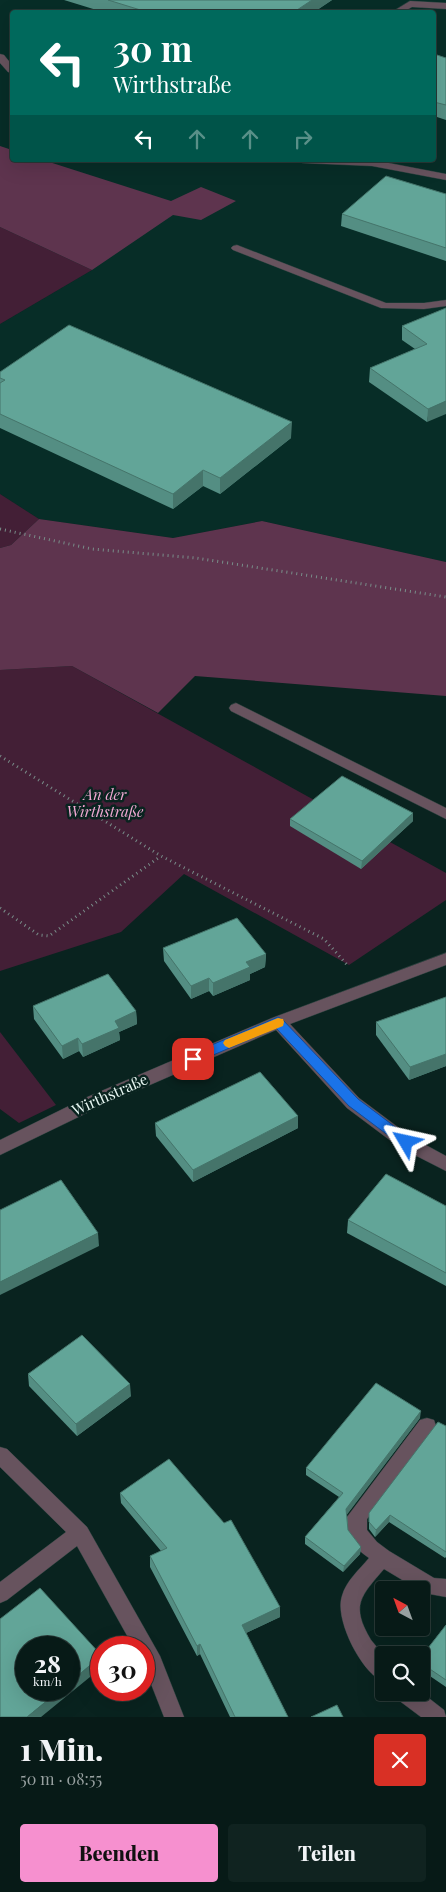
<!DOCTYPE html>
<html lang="de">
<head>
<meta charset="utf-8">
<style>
  :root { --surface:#071a17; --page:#102320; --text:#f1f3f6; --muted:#98a1a1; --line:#283836; --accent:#f690cf }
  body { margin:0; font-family:"Playfair Display",serif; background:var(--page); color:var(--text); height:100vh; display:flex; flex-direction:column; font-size:19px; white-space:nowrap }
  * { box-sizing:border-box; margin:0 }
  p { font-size:16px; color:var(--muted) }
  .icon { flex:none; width:28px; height:28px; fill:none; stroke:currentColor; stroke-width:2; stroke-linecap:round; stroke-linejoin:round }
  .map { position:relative; height:1717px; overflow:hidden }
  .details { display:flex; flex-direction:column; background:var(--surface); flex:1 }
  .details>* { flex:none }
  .guide { position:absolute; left:10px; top:10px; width:426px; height:152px; border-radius:5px; box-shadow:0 5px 20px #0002,0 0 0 1px var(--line); background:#00695c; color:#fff; overflow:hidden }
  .needle { width:32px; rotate:319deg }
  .tools { position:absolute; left:375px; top:1581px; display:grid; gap:10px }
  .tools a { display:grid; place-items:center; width:55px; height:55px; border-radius:5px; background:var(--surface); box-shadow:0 5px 20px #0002,0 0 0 1px var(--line); font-size:25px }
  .speed { position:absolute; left:15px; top:1636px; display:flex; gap:10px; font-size:25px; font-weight:700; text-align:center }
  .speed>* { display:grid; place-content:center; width:65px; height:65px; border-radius:50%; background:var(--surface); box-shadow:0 5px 20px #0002,0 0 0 1px var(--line); line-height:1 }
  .speed small { font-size:12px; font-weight:400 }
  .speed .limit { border:8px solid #d22; background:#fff; color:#111 }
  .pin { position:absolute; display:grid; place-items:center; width:42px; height:42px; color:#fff; margin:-21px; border-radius:10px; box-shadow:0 2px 8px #0006 }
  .me { position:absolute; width:55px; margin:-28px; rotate:306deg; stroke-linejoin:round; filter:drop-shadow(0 0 4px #0008) }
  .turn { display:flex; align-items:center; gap:18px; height:105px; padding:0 20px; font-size:22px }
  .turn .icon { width:65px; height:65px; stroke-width:2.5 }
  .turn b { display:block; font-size:35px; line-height:42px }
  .lanes { display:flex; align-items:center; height:48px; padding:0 20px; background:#0003; justify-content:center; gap:25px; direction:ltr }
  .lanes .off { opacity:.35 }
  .round { display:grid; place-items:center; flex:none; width:52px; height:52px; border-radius:5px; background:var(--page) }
  .summary { display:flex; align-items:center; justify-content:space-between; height:85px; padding:0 20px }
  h1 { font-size:30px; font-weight:800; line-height:38px }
  .cta { display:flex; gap:10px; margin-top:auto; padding:10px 20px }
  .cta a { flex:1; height:58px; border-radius:5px; background:var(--accent); color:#111; font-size:20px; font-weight:800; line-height:58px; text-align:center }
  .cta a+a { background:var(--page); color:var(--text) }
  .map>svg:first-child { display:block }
  .built { fill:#072d27; fill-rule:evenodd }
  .green { fill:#431f36 }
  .forest { fill:#5e344e }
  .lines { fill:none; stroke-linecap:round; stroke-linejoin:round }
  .lane-casing { stroke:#28413d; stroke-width:1 }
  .street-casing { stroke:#28413d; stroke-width:1 }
  .path { stroke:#798e8a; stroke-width:3; stroke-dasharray:1 4; stroke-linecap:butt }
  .lane { fill:#67535e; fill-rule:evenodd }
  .street { fill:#67535e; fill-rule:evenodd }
  .wall { fill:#548e83 }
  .shaded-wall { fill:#45746a }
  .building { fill:#62a598; stroke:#45746a }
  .route { fill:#1a73e8; stroke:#114b97 }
  .slow { fill:#f59e0b }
  .labels { text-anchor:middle; stroke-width:5; stroke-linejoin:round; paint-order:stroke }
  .park-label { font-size:15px; font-style:italic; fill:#f1a8d3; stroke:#09231f }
  .street-label { font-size:15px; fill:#e7f6f2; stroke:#09231f }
</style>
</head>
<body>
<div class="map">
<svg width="446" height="1717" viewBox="0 0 446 1717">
  <rect width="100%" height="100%" fill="#09231f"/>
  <!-- built -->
  <path class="built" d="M 0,0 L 446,0 L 446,562 L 262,521 L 173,538 L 39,519 L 0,494 L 0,324 L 92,270 L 0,227 ZM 12,12 L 434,12 L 434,160 L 12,160 Z"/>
  <!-- green -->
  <g class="green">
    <polygon points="0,227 92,270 0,324"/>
    <polygon points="0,494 39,519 11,545 0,548"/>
    <polygon points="72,666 446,873 446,900 349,965 184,874 121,932 0,971 0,670"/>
    <polygon points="0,1032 56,1105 19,1123 0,1109"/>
  </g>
  <!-- forest -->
  <g class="forest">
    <polygon points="0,146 12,150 12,160 43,160 171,201 201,187 236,201 201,220 173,215 92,270 0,227"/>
    <polygon points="39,519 173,538 262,521 446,562 446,696 195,676 158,713 72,666 0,670 0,548 11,545"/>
  </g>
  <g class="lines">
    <defs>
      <g id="lane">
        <polygon points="410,1 446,3 446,9 412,7 403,12 392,12"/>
        <polygon points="0,54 4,55 12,65 12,73 8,72 0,63"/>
        <polygon points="298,160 373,160 446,174 446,180 372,166 303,163"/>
        <polygon points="237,245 386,303 424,303 446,300 446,306 424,309 381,308 233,250 231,248 233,246"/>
        <polygon points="236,703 446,808 446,819 231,711 229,708 231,705"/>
        <path d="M 427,1418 L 434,1420 L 436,1426 L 434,1432 L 367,1519 L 367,1530 L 377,1542 L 389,1551 L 434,1578 L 446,1579 L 446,1597 L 424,1593 L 384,1569 C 361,1596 350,1605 371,1640 C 375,1645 383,1653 384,1659 C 385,1666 384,1675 384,1682 C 362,1674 334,1619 342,1596 C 346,1581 359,1570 369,1558 C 352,1546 347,1538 347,1517 L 420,1420 Z"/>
        <polygon points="394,1692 421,1692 444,1710 446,1717 421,1717 397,1699"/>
      </g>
      <g id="street">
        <polygon points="446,953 446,965 290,1024 359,1098 411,1137 446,1156 446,1171 399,1147 347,1108 276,1030 97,1108 0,1155 0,1140 85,1098 272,1018"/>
        <polygon points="0,1447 7,1449 87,1527 160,1656 184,1717 164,1717 144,1666 144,1648 134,1648 77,1546 7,1600 0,1603 0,1582 66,1532 0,1467"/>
      </g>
    </defs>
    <!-- lane casing -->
    <use href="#lane" class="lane-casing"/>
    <!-- street casing -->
    <use href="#street" class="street-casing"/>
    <!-- path -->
    <g class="path">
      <polyline points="0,529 92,549 196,558 446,597"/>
      <polyline points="0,756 161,856 324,939 349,967"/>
      <polyline points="0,908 39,935 49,936 161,856"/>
    </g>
    <!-- lane -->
    <use href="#lane" class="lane"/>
    <!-- street -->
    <use href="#street" class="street"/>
  </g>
  <!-- wall -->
  <g class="wall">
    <polygon points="64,0 332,0 314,12 103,12"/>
    <polygon points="434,54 446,58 446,120 434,116"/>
    <polygon points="446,194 446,261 341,226 342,214"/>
    <polygon points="446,308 427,422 369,382 370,368 415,349 402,340 402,326"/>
    <polygon points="0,372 291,438 220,494 203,486 173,509 0,428"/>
    <polygon points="290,819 413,821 361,869 290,826"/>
    <polygon points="163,948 266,954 265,967 250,974 250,980 213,996 209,991 191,999 164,961"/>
    <polygon points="446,997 446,1066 409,1080 376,1035 376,1022"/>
    <polygon points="33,1006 136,1011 137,1024 119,1032 120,1040 83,1057 79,1051 63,1059 34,1019"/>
    <polygon points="298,1116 298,1128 193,1182 156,1136 155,1123"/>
    <polygon points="446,1206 446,1286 347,1233 348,1220"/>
    <polygon points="28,1374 131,1396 77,1436 29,1386"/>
    <polygon points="420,1418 347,1514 348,1530 361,1547 360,1554 343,1572 305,1544 305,1537 339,1497 306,1475 306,1468"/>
    <polygon points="446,1426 446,1557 445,1558 389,1522 375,1537 369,1529 369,1513"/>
    <polygon points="120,1493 280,1617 246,1633 288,1717 230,1717 200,1654 197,1656 150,1567 150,1556 161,1551 121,1503"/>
    <polygon points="446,1625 446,1687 421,1670 421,1657"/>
  </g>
  <!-- shaded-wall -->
  <g class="shaded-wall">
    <polygon points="312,0 332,0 314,12 294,12"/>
    <polygon points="446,401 446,414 427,422 428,409"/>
    <polygon points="292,422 291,438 220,494 220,478"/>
    <polygon points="203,470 203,486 173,509 173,494"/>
    <polygon points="413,813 413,821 361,869 362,861"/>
    <polygon points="266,954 265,967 250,974 250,980 213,996 213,983 246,962"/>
    <polygon points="209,978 209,991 191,999 191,986"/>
    <polygon points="136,1011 137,1024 119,1032 120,1040 83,1057 82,1044 115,1021"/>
    <polygon points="78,1038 79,1051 63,1059 62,1046"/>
    <polygon points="446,1054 446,1066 409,1080 410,1067"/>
    <polygon points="298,1116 298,1128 193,1182 193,1170"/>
    <polygon points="98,1233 99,1246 0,1295 0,1282"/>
    <polygon points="130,1384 131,1396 77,1436 76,1424"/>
    <polygon points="421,1411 420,1418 346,1516 346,1509"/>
    <polygon points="390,1515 389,1522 375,1537 376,1530"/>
    <polygon points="361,1547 360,1554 343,1572 344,1566"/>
    <polygon points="280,1607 280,1617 242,1635 242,1625"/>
    <polygon points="200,1644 200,1654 197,1656 197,1646"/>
    <polygon points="101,1656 101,1668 41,1717 27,1717 60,1690 69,1690 69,1683"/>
  </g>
  <!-- building -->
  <g class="building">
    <polygon points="108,0 312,0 294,12 147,12"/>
    <polygon points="434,54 446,58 446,105 434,102"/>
    <polygon points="386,176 446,194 446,248 342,214"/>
    <polygon points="446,308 446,401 428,409 370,368 427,344 402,326"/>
    <polygon points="69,325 292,422 220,478 203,470 173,494 0,414 0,383 5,380 0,378 0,372"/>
    <polygon points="342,776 413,813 362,861 290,819"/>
    <polygon points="237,918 266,954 246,962 250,967 213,983 209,978 191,986 163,948"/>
    <polygon points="108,974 136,1011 115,1021 119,1028 82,1044 78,1038 62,1046 33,1006"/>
    <polygon points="446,997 446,1054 410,1067 376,1022"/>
    <polygon points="260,1072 298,1116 193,1170 155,1123"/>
    <polygon points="386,1174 446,1206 446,1273 348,1220"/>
    <polygon points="61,1180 98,1233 0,1282 0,1210"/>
    <polygon points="82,1335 130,1384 76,1424 28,1374"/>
    <polygon points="376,1383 421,1411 346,1509 348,1530 361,1547 344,1566 305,1537 343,1493 306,1468"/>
    <polygon points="438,1422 446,1426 446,1552 390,1515 376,1530 369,1522 369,1513"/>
    <polygon points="169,1459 224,1523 231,1520 280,1607 242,1625 288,1717 235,1717 200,1644 197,1646 150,1556 167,1548 120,1493"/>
    <polygon points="40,1588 101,1655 101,1656 69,1683 69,1648 26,1648 26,1690 60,1690 27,1717 0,1717 0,1619"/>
    <polygon points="446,1625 446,1680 421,1663 421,1657"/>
    <polygon points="337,1705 343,1717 311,1717"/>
  </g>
  <!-- route -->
  <polygon class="route" points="278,1017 282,1019 358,1099 410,1138 412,1142 410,1145 401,1145 349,1106 276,1028 197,1062 188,1062 187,1059 188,1055"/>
  <!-- slow -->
  <polygon class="slow" points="278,1018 283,1019 284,1022 283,1026 229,1048 225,1046 223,1043 225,1040"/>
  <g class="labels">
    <!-- park labels -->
    <g class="park-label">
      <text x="105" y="800">An der<tspan x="105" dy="17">Wirthstraße</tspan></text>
    </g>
    <!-- street labels -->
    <g class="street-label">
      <text transform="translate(110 1095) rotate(-24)" y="5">Wirthstraße</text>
    </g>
  </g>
</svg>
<div class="tools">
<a><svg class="needle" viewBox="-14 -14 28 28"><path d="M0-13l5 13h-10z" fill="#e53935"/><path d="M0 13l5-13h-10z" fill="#98a1a1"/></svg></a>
<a><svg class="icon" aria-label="search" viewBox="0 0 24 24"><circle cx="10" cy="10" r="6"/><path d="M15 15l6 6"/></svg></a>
</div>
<div class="speed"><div>28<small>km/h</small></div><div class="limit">30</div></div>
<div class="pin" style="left:193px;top:1059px;background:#d93025"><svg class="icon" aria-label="arrive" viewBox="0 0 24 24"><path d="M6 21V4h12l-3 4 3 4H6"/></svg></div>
<svg class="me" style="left:406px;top:1142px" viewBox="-20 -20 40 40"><path d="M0-17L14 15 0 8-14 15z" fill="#1a73e8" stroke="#fff" stroke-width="4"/></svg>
<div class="guide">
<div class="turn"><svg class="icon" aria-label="left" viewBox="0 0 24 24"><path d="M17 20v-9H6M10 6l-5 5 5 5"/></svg><div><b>30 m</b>Wirthstraße</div></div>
<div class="lanes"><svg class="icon" aria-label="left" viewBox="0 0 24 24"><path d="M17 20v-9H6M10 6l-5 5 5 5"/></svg><svg class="icon off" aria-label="ahead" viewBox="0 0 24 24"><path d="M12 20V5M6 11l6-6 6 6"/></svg><svg class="icon off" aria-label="ahead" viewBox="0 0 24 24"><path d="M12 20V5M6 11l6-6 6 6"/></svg><svg class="icon off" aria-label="right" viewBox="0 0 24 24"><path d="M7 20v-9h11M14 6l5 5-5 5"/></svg></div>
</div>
</div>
<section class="details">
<div class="summary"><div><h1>1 Min.</h1><p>50 m · 08:55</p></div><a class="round" style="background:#d93025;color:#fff"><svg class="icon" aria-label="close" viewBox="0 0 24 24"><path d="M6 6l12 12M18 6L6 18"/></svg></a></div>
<div class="cta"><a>Beenden</a><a>Teilen</a></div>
</section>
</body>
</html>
